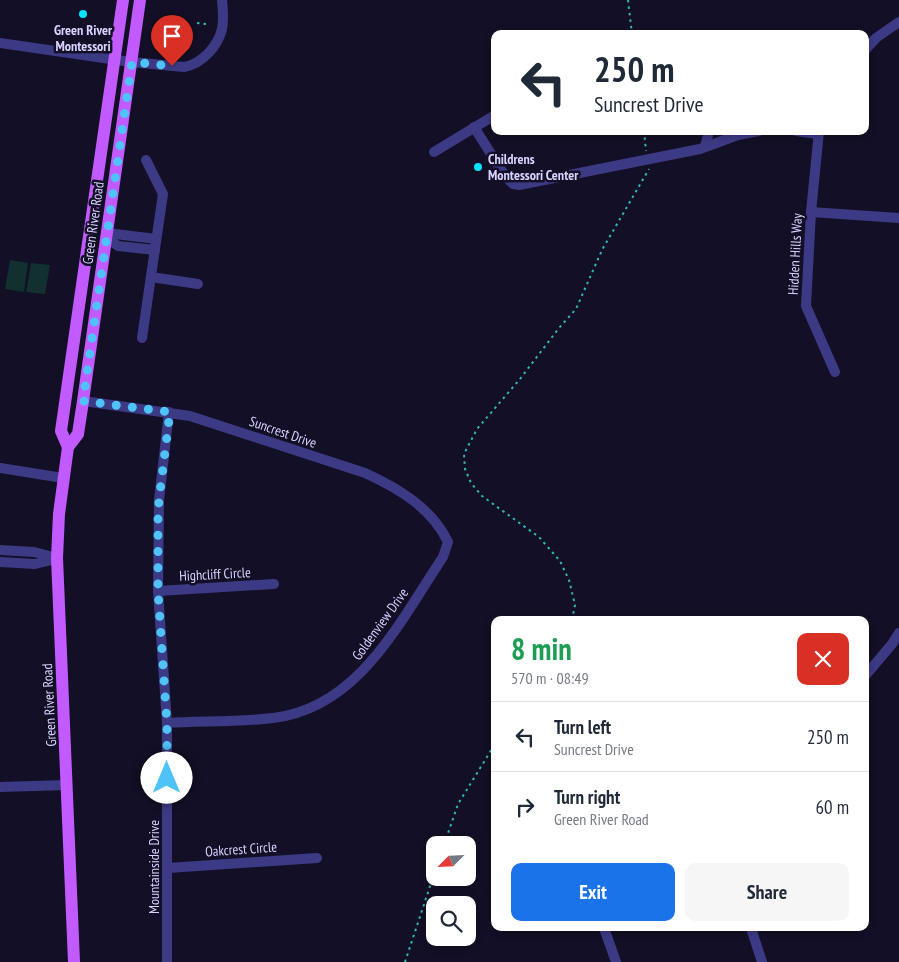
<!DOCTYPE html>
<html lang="en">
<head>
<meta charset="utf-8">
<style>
  :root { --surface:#fff; --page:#f6f6f7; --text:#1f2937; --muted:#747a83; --line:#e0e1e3; --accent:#1a73e8 }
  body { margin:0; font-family:"PT Sans Narrow",sans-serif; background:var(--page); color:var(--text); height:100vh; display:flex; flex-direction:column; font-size:19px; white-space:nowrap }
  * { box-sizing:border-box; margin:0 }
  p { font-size:16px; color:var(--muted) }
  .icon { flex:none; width:28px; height:28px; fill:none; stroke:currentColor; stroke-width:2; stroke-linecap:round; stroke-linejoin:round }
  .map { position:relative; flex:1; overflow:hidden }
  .sheet { position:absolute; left:491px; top:616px; width:378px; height:315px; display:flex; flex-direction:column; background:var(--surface); border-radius:10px; box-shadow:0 2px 8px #0003 }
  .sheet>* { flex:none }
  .top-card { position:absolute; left:491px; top:30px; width:378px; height:105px; border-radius:10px; box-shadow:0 2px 8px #0003; background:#fff; color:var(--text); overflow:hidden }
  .needle { width:32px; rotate:246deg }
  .buttons { position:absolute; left:426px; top:836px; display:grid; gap:10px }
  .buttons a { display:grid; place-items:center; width:50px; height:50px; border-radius:10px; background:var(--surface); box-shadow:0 2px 8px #0003; font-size:25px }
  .pin { position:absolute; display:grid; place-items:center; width:42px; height:42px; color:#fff; margin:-51px -21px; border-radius:50% 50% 50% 0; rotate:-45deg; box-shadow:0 0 5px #0007 }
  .pin .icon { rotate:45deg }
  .me { position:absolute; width:55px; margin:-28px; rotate:0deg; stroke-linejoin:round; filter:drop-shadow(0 0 4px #0008) }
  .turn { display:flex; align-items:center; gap:18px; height:105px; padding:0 20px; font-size:22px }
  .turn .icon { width:65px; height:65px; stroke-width:2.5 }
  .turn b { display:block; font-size:35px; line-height:42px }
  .round { display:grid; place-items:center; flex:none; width:52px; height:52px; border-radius:10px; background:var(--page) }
  .summary { display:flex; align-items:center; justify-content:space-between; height:85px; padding:0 20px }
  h1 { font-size:30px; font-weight:800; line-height:38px; color:#1e9e55 }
  .action { display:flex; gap:10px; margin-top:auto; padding:10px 20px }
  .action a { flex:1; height:58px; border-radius:10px; background:var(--accent); color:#fff; font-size:20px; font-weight:800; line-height:58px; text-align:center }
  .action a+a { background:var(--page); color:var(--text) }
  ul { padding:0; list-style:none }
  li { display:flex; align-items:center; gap:15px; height:70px; padding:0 20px; border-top:1px solid var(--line) }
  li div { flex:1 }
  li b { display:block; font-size:19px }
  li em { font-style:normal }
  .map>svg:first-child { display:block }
  .green { fill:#12302f }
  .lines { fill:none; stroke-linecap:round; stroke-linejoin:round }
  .path { stroke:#2fb8b0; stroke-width:2; stroke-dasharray:2.5 4; stroke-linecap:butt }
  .minor { stroke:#3d3a85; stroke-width:10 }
  .major { stroke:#c25bff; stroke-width:12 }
  .route { stroke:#4fc3f7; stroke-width:9; stroke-dasharray:0 16.2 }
  .poi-dot { fill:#00e5ff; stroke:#130f26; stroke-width:2 }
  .labels { text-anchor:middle; stroke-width:5; stroke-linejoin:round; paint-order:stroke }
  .poi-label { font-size:14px; font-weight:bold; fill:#d9d4ff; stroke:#130f26 }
  .street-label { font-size:14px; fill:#d9d4ff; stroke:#130f26 }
</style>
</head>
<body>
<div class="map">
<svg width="899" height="962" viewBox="0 0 899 962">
  <rect width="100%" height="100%" fill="#130f26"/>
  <!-- green -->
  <g class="green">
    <polygon points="10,260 28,263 24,292 5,289"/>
    <polygon points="31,263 50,265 45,294 26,292"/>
  </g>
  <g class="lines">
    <!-- path -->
    <g class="path">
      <polyline points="628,0 632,34"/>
      <polyline points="197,23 206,24"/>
      <polyline points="644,131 646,151"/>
      <polyline points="572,620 575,605 569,580 560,561 539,537 482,496 471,483 465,469 464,454 477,429 520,379 559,328 576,309 602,250 649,169"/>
      <polyline points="444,845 458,804 495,744"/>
      <polyline points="405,962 435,871"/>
    </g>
    <!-- minor -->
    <g class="minor">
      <path d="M 0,43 L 131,62 L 184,67 C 202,64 218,46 222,29 C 224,19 223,9 222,0"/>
      <polyline points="865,50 876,38 899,22"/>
      <polyline points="474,127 505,176 513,184 519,185 700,149 738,135 759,131"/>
      <polyline points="796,131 818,134"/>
      <polyline points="819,131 811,212 806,306 835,372"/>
      <polyline points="705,147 709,131"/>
      <polyline points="434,152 495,115"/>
      <polyline points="811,212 899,218"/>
      <polyline points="107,233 156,239"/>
      <polyline points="107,238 118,246 155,250"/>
      <polyline points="151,277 198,284"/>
      <polyline points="142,338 163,194 146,160"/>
      <path d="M 83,401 L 190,416 L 365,473 C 398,488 432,508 448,542 L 443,557 C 400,621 359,708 273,718 C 238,722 202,721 167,723"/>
      <polyline points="0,468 63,478"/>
      <polyline points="0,550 34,552 57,558"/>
      <polyline points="0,562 35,564 56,559"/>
      <polyline points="158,591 274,584"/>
      <polyline points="865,676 892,644 899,633"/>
      <polyline points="0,787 67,785"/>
      <polyline points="168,868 317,858"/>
      <polyline points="604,928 616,962"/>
      <polyline points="751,928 762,962"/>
      <polyline points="167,962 167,723 158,591 159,500 169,412"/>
    </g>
    <!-- major -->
    <g class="major">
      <polyline points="68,447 61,431 123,0"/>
      <polyline points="74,962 57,558 59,514 68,447 78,434 83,401 140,0"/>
    </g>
  </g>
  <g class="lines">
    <!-- route -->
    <polyline class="route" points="167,778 167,724 158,591 158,518 159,500 170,412 83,401 132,62 172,66"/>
  </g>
  <!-- markers -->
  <g class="poi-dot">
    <circle cx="83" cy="14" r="5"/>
    <circle cx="478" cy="167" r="5"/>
  </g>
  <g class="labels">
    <!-- poi labels -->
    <g class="poi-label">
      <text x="83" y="35">Green River<tspan x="83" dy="16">Montessori</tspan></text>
      <text x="488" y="164" text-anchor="start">Childrens<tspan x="488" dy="16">Montessori Center</tspan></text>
    </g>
    <!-- street labels -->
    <g class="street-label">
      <text transform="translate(93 223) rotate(-82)" y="5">Green River Road</text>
      <text transform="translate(795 254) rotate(-87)" y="5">Hidden Hills Way</text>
      <text transform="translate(283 432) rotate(19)" y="5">Suncrest Drive</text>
      <text transform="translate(215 574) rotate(-3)" y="5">Highcliff Circle</text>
      <text transform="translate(380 624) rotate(-54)" y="5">Goldenview Drive</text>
      <text transform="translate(49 705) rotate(-93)" y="5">Green River Road</text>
      <text transform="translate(241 849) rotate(-4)" y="5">Oakcrest Circle</text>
      <text transform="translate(154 867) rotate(-90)" y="5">Mountainside Drive</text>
    </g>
  </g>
</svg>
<div class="buttons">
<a><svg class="needle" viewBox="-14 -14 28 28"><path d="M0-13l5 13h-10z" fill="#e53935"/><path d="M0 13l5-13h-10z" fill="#747a83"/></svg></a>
<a><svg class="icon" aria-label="search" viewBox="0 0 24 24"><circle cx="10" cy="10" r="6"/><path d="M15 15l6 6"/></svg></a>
</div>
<div class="pin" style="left:172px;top:66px;background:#d93025"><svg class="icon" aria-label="arrive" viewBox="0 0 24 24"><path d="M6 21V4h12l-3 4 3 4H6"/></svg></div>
<svg class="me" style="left:167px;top:778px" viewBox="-20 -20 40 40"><circle r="19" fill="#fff"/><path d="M0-13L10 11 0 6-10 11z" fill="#4fc3f7"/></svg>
<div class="top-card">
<div class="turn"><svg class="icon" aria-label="left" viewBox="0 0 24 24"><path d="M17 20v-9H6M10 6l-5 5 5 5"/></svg><div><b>250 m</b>Suncrest Drive</div></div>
</div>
<section class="sheet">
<div class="summary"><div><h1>8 min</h1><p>570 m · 08:49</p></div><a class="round" style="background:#d93025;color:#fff"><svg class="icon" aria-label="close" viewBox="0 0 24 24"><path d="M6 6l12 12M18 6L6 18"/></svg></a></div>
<ul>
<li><svg class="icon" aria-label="left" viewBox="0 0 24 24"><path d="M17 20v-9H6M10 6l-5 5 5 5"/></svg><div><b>Turn left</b><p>Suncrest Drive</p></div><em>250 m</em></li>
<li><svg class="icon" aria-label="right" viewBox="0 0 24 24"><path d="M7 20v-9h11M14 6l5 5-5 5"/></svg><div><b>Turn right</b><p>Green River Road</p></div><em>60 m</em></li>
</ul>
<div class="action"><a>Exit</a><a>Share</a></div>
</section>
</div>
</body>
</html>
